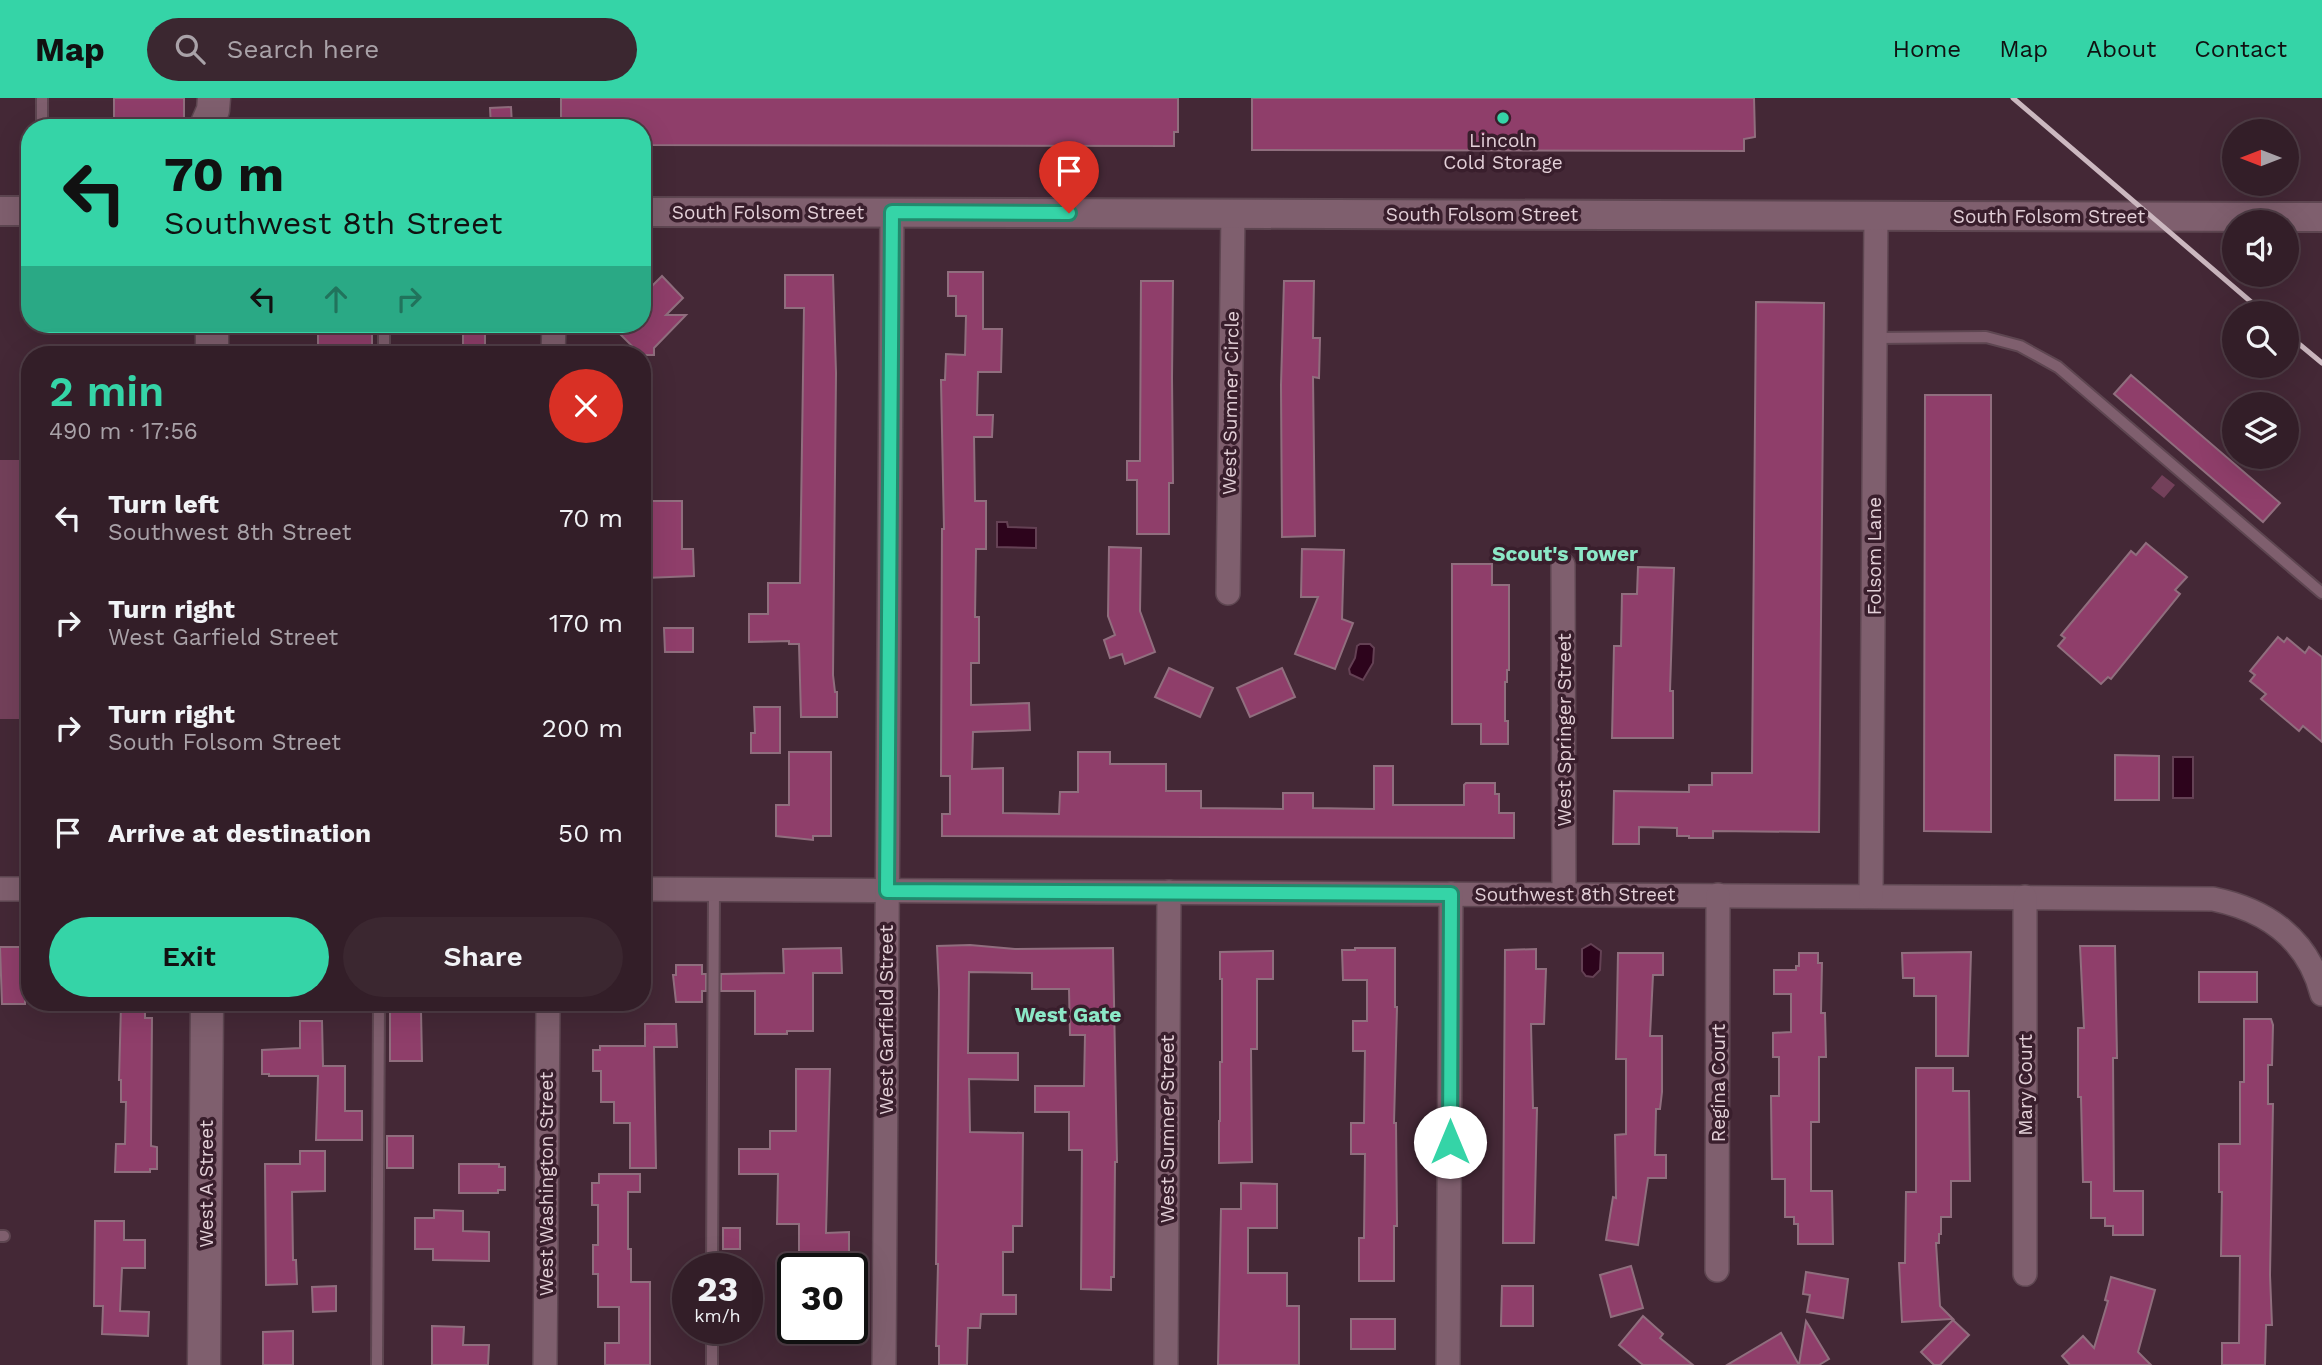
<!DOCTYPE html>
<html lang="en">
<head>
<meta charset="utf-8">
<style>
  :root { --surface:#331e28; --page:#3b2730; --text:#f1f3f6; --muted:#a9a2a8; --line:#4e3c45; --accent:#35d4a7 }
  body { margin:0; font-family:"Work Sans",sans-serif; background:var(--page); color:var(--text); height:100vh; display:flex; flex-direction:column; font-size:26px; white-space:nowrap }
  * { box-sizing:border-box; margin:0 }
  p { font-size:23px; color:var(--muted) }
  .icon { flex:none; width:38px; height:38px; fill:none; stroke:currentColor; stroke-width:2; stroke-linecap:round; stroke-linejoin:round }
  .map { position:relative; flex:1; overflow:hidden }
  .side { position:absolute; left:21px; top:248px; width:630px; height:665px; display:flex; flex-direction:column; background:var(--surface); border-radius:28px; box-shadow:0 7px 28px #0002,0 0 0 2px var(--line) }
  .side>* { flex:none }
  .guide { position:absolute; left:21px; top:21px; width:630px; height:214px; border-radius:28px; box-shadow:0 7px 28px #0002,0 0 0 2px var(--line); background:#35d4a7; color:#111; overflow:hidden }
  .needle { width:46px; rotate:270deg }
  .controls { position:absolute; left:2222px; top:21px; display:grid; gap:14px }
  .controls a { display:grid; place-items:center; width:77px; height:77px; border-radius:50%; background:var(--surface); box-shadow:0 7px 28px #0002,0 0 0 2px var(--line); font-size:35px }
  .speed { position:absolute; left:672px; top:1155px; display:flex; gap:14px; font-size:35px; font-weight:700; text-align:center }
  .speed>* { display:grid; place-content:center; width:91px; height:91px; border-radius:50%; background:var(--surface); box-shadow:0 7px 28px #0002,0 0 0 2px var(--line); line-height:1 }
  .speed small { font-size:18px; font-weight:400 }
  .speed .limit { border:4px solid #111; border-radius:10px; background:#fff; color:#111 }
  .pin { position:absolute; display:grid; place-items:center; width:60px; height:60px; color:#fff; margin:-72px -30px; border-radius:50% 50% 50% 0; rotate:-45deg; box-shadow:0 0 7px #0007 }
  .pin .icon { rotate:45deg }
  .me { position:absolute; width:77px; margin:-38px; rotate:0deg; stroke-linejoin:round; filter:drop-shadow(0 0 5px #0008) }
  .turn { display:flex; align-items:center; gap:24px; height:147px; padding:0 28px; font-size:32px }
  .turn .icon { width:91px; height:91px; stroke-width:2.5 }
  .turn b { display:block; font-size:49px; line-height:60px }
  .lanes { display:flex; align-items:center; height:66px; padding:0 28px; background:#0003; justify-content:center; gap:35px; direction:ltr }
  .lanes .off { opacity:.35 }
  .round { display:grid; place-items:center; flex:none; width:74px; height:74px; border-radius:37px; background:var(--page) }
  .head { display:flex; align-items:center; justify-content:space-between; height:119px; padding:0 28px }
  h1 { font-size:42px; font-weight:600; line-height:52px; color:var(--accent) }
  .primary-button { display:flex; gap:14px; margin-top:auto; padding:14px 28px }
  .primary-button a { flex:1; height:80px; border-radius:42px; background:var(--accent); color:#111; font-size:28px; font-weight:600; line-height:80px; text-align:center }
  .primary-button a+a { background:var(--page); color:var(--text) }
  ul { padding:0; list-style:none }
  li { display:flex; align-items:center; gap:21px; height:105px; padding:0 28px }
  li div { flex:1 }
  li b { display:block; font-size:26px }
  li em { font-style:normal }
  header { display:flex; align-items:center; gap:42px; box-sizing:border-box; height:98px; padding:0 35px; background:var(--accent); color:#111 }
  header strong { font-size:33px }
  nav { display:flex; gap:38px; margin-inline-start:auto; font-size:24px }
  .search { width:490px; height:63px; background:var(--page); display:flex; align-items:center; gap:18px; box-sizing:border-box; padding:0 24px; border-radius:38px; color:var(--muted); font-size:26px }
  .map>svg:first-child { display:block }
  .green { fill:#73405a }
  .water { fill:#2d041c; stroke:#644154; stroke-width:2 }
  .building { fill:#8f3e6a; stroke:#906e7e; stroke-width:2 }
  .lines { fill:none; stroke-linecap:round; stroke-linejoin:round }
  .service-casing { stroke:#5e4651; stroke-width:14 }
  .minor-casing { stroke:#5e4651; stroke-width:26 }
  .tertiary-casing { stroke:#5e4651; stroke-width:32 }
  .secondary-casing { stroke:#5e4651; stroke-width:35 }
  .service { stroke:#7f5f6e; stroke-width:10 }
  .minor { stroke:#7f5f6e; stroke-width:23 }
  .tertiary { stroke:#7f5f6e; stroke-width:28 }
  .secondary { stroke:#7f5f6e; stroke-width:32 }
  .rail { stroke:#ccb8c0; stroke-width:5 }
  .route-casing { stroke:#228a6d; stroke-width:18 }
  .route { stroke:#35d4a7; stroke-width:12 }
  .poi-dot { fill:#35d4a7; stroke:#391e2c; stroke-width:2.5 }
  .labels { text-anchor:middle; stroke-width:7; stroke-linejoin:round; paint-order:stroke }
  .poi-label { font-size:19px; fill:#e3d0d8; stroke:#391e2c }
  .street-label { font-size:19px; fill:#e3d0d8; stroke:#391e2c }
  .neighbourhood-label { font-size:21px; font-weight:bold; fill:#8ce8c7; stroke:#391e2c }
</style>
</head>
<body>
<header>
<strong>Map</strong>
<div class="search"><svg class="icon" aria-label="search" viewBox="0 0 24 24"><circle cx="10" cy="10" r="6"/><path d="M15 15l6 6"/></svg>Search here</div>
<nav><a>Home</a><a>Map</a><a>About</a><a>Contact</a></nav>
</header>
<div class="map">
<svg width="2322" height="1267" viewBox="0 0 2322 1267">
  <rect width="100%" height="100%" fill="#442836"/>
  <!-- green -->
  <g class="green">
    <rect x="0" y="362" width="30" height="259"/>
    <polygon points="2162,377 2175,387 2164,400 2151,390"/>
  </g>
  <!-- water -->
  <g class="water">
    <polygon points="997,424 1007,424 1008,429 1036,430 1036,450 997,449"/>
    <polygon points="1360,546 1370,546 1374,550 1373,565 1363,582 1350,576 1349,571 1355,560 1357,548"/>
    <rect x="2173" y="659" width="20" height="41"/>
    <polygon points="1591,846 1601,853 1600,872 1593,879 1586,878 1582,873 1582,851"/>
  </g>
  <!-- building -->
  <g class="building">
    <rect x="114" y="0" width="70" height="25"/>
    <polygon points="561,0 1178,0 1178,34 1174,34 1174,48 642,47 642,30 561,30"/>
    <polygon points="1252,0 1754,0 1755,39 1744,41 1744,53 1252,52"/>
    <polygon points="511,9 512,27 509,27 509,30 491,30 490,10"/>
    <polygon points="948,174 983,174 983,231 1002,231 1001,274 978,274 977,317 993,317 992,339 974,339 975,403 986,403 986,451 976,451 975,519 979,519 979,565 971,565 971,607 1029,605 1030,632 973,634 972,671 1003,670 1003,715 1059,716 1060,694 1078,694 1078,654 1110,654 1110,666 1166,666 1166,693 1201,693 1201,710 1283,711 1283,695 1313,695 1313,710 1374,711 1374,668 1393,668 1393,707 1464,707 1464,687 1466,685 1495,685 1495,696 1499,696 1499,715 1514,715 1514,740 942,738 942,716 950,716 950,678 941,678 942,431 944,431 941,282 945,282 946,256 965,257 966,218 956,218 956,198 948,198"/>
    <polygon points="785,177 833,177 836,275 833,577 835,594 837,594 837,619 801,619 799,546 789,546 789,543 749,544 749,516 768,516 768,485 800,485 804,210 785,210"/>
    <polygon points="662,178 683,200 666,217 686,217 654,250 654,257 641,257 610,226 642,226 642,198"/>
    <polygon points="1141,183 1173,183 1172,280 1173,385 1169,385 1169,436 1137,436 1137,382 1127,382 1127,363 1140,363"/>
    <polygon points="1284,183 1314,183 1313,240 1320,240 1319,280 1313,279 1315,438 1282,439 1281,287"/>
    <polygon points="1756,204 1824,205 1819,734 1713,733 1713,740 1689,740 1689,738 1677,738 1677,730 1639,729 1639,746 1613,746 1614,693 1689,694 1689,687 1712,687 1712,675 1752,675"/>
    <polygon points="318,226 372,226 372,247 363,247 363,257 318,257"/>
    <rect x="463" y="226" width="22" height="31"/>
    <polygon points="2131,277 2280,405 2263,424 2114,296"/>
    <polygon points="1925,297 1991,297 1991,734 1924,733"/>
    <polygon points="649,403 682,403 682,451 693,451 694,478 645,480 645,452 649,452"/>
    <polygon points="2146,445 2187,479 2175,492 2180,496 2111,581 2108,579 2101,586 2058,548 2065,540 2061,537 2131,453 2136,457"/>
    <polygon points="1109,449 1141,450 1140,513 1155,554 1125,566 1122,556 1110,560 1104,542 1115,537 1108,518"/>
    <polygon points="1302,451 1344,452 1342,521 1353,525 1335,571 1295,556 1318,499 1301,499"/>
    <polygon points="1452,466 1492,466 1492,487 1509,487 1509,572 1507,572 1507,584 1505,584 1505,623 1508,623 1508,646 1481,646 1481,626 1452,626"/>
    <polygon points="1638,469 1674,470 1670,593 1673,593 1673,640 1612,640 1614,548 1621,548 1622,496 1637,496"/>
    <polygon points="664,530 693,530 693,554 665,554"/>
    <polygon points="2278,539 2284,544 2287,540 2305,555 2309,549 2322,559 2322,644 2303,628 2299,633 2261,601 2266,596 2250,583 2255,577 2250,573"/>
    <polygon points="1169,570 1213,590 1200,619 1155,599"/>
    <polygon points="1282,570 1295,599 1250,619 1237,590"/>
    <polygon points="754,609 780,609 780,655 751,655 751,635 755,635"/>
    <polygon points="789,654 831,654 831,738 813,738 813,742 776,738 776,707 789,707"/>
    <polygon points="2115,657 2159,658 2159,702 2115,702"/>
    <polygon points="970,847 1015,851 1113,850 1117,1064 1115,1064 1114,1179 1111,1179 1111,1192 1081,1191 1082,1052 1069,1052 1069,1014 1035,1014 1035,988 1084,988 1085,937 1070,937 1069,891 1032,891 1032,875 969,874 968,955 1018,955 1018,982 969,981 970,1034 1023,1035 1022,1128 1013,1128 1013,1154 1003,1154 1003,1197 1016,1197 1016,1216 981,1216 980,1230 968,1230 967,1267 939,1267 939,1248 936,1248 938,1166 936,1166 939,892 937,848"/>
    <polygon points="2080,848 2115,848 2117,960 2113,960 2114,1093 2143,1093 2143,1137 2113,1137 2113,1128 2105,1128 2105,1120 2091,1120 2091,1084 2083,1084 2081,999 2078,999 2078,930 2084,930"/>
    <polygon points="0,849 25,849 25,906 2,906"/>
    <polygon points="841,850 842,875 813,875 813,933 787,933 787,936 755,936 755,893 721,893 721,876 784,875 783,851"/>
    <polygon points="1355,850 1395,850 1395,909 1397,909 1394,1025 1396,1025 1397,1128 1394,1128 1394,1183 1359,1183 1359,1140 1364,1140 1365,1056 1351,1056 1351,1025 1364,1025 1365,953 1353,953 1353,923 1367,923 1367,882 1343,882 1342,852 1355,852"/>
    <polygon points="1536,851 1536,871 1546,871 1544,926 1531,926 1533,1010 1537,1010 1534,1145 1503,1145 1505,852"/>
    <polygon points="1273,853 1273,881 1257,881 1257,951 1251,951 1252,1064 1219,1065 1219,1023 1220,1023 1220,964 1222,964 1222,881 1220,881 1220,854"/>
    <polygon points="1971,854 1968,958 1936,958 1936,898 1914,898 1914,880 1903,880 1902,855"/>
    <polygon points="1618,855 1663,855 1663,877 1653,877 1650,938 1662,938 1662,994 1660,1011 1656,1011 1655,1057 1666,1057 1666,1080 1648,1080 1638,1147 1606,1142 1613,1099 1616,1100 1615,1037 1626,1036 1626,961 1616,961"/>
    <polygon points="1799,855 1818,855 1818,865 1822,865 1821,915 1825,915 1826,959 1819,959 1819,1024 1811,1024 1811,1093 1832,1093 1833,1146 1798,1146 1798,1126 1794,1126 1794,1119 1785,1119 1785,1081 1772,1081 1771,998 1779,998 1779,959 1773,959 1773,935 1791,934 1791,896 1774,896 1774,872 1796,872 1796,868 1799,868"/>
    <polygon points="676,867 702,867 702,876 706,876 706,893 702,893 702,904 676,904 673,877 676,877"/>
    <rect x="2199" y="874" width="58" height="30"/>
    <polygon points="121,907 145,908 145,920 152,920 151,1046 151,1048 157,1049 157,1071 150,1071 150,1074 115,1074 116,1046 125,1046 126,1004 121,1004 121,982 119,982"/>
    <polygon points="421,913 422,963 390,963 390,914"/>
    <polygon points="2244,921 2271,921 2273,927 2272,967 2268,967 2268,1006 2273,1006 2270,1177 2272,1227 2266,1227 2265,1267 2222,1267 2222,1245 2239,1245 2240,1158 2221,1158 2222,1094 2219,1094 2219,1046 2240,1046 2240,984 2244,984"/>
    <polygon points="300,923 322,923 323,968 345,968 345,1013 362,1013 362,1042 316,1042 318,978 269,978 269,976 262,976 262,952 300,950"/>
    <polygon points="645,926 676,926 677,949 654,949 656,1070 630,1070 630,1025 614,1025 614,1004 601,1004 601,973 593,973 593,952 600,952 600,948 645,948"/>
    <polygon points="1916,970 1953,970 1953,993 1969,993 1970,1083 1951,1083 1951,1119 1941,1119 1941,1136 1939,1136 1939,1145 1936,1145 1940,1208 1953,1221 1902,1224 1899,1165 1905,1165 1906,1094 1916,1094"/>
    <polygon points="796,971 830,971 826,1135 849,1134 849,1164 799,1164 799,1126 777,1126 778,1076 739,1076 739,1051 770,1051 770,1033 796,1033"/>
    <rect x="387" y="1038" width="26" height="32"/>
    <polygon points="300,1053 325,1053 325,1093 292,1094 293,1162 296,1162 297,1186 266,1187 265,1066 300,1066"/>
    <polygon points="459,1066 499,1066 499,1069 505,1069 505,1092 498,1092 498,1095 459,1095"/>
    <polygon points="599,1076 640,1076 640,1094 628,1094 628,1151 631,1151 631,1184 650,1184 650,1267 605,1267 605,1245 619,1245 619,1209 598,1209 598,1176 593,1176 593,1147 598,1147 598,1107 592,1107 592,1085 599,1085"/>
    <polygon points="1241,1085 1277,1086 1277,1130 1248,1130 1248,1175 1287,1175 1287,1208 1299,1208 1299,1267 1218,1267 1221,1111 1241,1111"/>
    <polygon points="434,1112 463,1113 463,1133 489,1134 489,1163 433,1162 433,1151 415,1151 415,1120 434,1120"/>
    <polygon points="95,1123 124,1123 124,1142 145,1142 145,1170 122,1170 120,1213 149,1214 148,1238 102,1236 103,1208 94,1208"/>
    <rect x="723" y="1130" width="17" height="21"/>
    <polygon points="1631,1168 1643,1210 1611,1219 1600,1177"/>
    <polygon points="1806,1174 1848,1181 1843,1220 1807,1214 1810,1197 1803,1196"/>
    <polygon points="2111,1179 2155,1192 2138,1254 2151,1267 2070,1267 2062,1258 2083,1238 2094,1250 2108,1203 2105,1202"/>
    <polygon points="336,1188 336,1213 313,1214 312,1189"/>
    <polygon points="1502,1188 1533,1188 1533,1228 1501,1228"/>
    <polygon points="1643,1218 1663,1236 1660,1240 1693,1267 1643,1267 1619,1247"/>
    <rect x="1351" y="1221" width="44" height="30"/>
    <polygon points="1953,1222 1969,1237 1940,1267 1934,1267 1921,1254"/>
    <polygon points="1806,1223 1829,1261 1819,1267 1727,1267 1781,1235 1799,1267"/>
    <polygon points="432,1228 464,1229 463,1247 489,1247 488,1267 432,1267"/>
    <polygon points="293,1233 293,1267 263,1267 263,1234"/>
  </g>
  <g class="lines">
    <defs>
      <g id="service">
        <polyline points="42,0 42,30"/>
        <polyline points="1876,240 1986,239 2020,248 2058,269 2322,495"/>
        <polyline points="384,257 384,226"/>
        <polyline points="0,1138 4,1138"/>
        <polyline points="712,1171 714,792"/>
        <polyline points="377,1267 379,905"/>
        <polyline points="712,1267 712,1230"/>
      </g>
      <g id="minor">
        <polyline points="553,257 554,226"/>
        <polyline points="1563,467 1564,796"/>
        <polyline points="1228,495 1233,115"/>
        <polyline points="0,791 30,791"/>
        <path d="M 642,791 L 2213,801 C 2267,812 2308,841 2322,896"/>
        <polyline points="1871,798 1876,117"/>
        <polyline points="2025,799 2025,1176"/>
        <polyline points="1717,1172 1718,797"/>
        <polyline points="545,1267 548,905"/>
        <polyline points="884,1267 892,115"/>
        <polyline points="1166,1267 1169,794"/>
        <polyline points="1448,1267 1451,796"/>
      </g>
      <g id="tertiary">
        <polyline points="0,113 30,113"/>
        <polyline points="642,114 2322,119"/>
      </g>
      <g id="secondary">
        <polyline points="205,30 213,12 214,0"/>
        <polyline points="212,226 212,257"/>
        <polyline points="204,1267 207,905"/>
      </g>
    </defs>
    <!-- service casing -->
    <use href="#service" class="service-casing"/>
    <!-- minor casing -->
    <use href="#minor" class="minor-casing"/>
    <!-- tertiary casing -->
    <use href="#tertiary" class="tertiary-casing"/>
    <!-- secondary casing -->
    <use href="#secondary" class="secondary-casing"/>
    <!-- service -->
    <use href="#service" class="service"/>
    <!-- minor -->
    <use href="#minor" class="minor"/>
    <!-- tertiary -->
    <use href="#tertiary" class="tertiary"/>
    <!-- secondary -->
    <use href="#secondary" class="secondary"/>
    <!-- rail -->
    <g class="rail">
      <polyline points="2013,0 2264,215"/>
      <polyline points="2287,236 2322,265"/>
    </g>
  </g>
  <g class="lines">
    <defs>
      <polyline id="route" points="1069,115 892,114 887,793 1451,796 1450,1044"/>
    </defs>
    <!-- route casing -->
    <use href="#route" class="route-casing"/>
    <!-- route -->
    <use href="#route" class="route"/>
  </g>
  <!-- markers -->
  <circle class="poi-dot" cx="1503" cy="20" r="7"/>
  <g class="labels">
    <!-- poi labels -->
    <g class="poi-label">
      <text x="1503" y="49">Lincoln<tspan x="1503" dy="22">Cold Storage</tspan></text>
    </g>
    <!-- street labels -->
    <g class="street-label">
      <text x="768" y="121">South Folsom Street</text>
      <text x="1482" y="123">South Folsom Street</text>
      <text x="2049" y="125">South Folsom Street</text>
      <text transform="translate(1230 305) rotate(-89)" y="7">West Sumner Circle</text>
      <text transform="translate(1874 458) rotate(-90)" y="7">Folsom Lane</text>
      <text transform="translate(1564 632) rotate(-90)" y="7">West Springer Street</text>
      <text x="1575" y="803">Southwest 8th Street</text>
      <text transform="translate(886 922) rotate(-90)" y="7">West Garfield Street</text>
      <text transform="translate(1718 985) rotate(-90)" y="7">Regina Court</text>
      <text transform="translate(2025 987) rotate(-90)" y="7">Mary Court</text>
      <text transform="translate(1167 1031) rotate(-90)" y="7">West Sumner Street</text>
      <text transform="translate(206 1086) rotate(-90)" y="7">West A Street</text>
      <text transform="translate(546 1086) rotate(-90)" y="7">West Washington Street</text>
    </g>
    <!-- neighbourhood labels -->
    <g class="neighbourhood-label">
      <text x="1565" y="463">Scout's Tower</text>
      <text x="1068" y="924">West Gate</text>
    </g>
  </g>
</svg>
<div class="controls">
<a><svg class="needle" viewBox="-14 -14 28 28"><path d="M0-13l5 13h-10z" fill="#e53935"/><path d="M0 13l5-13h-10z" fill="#a9a2a8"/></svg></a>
<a><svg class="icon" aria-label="sound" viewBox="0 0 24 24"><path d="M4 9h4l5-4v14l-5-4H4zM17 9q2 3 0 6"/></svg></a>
<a><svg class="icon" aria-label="search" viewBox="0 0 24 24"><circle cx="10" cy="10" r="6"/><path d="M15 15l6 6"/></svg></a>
<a><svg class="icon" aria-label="layers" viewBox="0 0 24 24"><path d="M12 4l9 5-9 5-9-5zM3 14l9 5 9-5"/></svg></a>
</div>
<div class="speed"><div>23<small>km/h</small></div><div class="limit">30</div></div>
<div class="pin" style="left:1069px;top:115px;background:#d93025"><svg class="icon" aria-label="arrive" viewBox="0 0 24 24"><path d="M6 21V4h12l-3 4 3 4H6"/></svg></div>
<svg class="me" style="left:1450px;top:1044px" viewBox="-20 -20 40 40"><circle r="19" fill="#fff"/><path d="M0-13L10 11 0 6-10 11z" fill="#35d4a7"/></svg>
<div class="guide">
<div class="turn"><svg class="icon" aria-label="left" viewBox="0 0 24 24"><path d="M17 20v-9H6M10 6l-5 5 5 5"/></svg><div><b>70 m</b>Southwest 8th Street</div></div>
<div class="lanes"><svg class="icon" aria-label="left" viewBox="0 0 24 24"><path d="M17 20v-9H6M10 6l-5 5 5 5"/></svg><svg class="icon off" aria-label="ahead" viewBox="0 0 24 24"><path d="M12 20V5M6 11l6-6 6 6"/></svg><svg class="icon off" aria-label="right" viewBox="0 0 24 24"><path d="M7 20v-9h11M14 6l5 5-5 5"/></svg></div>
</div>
<section class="side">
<div class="head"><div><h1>2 min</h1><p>490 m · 17:56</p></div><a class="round" style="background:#d93025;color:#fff"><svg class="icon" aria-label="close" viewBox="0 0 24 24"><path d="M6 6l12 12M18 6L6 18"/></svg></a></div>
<ul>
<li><svg class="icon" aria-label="left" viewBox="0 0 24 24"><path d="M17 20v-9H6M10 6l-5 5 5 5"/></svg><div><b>Turn left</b><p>Southwest 8th Street</p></div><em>70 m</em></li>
<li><svg class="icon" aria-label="right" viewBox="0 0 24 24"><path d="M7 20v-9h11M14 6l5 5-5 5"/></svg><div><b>Turn right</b><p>West Garfield Street</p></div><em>170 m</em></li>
<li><svg class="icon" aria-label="right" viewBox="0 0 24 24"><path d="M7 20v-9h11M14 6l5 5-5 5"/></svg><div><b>Turn right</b><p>South Folsom Street</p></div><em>200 m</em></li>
<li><svg class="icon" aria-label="arrive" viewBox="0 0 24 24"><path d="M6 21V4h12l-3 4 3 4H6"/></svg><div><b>Arrive at destination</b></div><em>50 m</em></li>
</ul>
<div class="primary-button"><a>Exit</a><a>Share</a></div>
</section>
</div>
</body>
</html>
